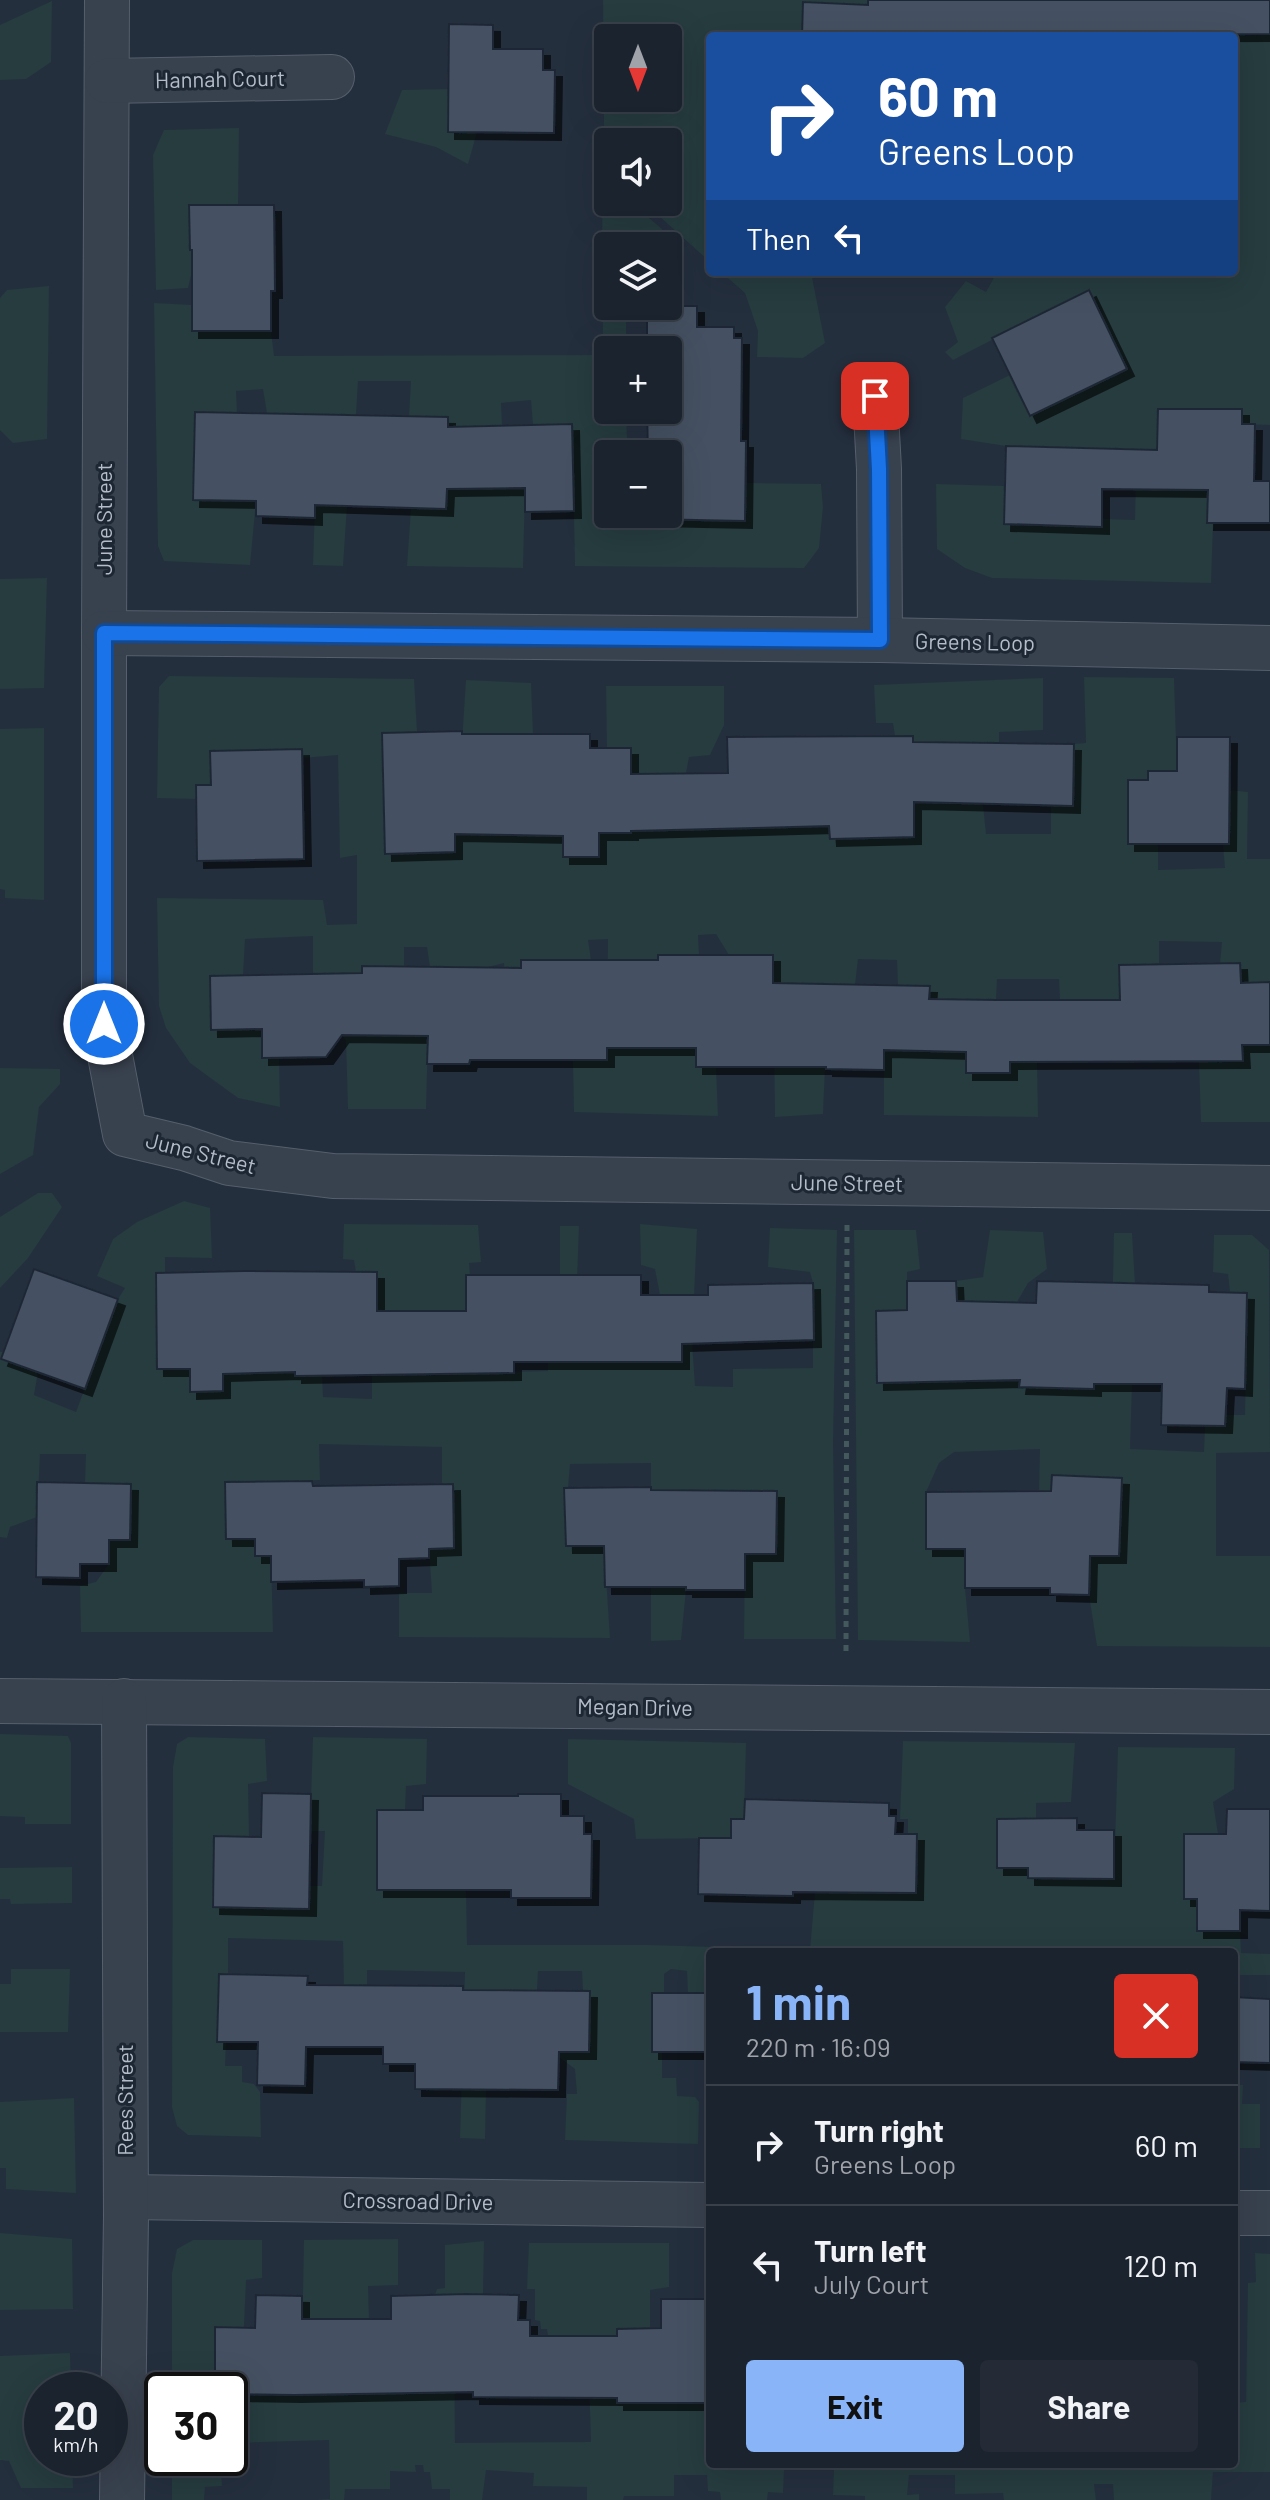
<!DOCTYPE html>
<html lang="en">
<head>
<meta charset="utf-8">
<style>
  :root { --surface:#1b232e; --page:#242b36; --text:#f1f3f6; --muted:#a0a4aa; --line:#39404a; --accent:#8ab4f8 }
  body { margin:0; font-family:Barlow,sans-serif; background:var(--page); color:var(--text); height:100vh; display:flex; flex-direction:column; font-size:30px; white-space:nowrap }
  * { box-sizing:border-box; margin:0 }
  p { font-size:26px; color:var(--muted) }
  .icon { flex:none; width:44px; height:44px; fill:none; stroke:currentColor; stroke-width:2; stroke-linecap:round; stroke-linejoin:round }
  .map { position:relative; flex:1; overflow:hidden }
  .drawer { position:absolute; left:706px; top:1948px; width:532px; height:520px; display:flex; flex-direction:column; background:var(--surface); border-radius:8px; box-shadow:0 8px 32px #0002,0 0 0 2px var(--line) }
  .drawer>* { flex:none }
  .banner { position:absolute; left:706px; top:32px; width:532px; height:244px; border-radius:8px; box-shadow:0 8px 32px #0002,0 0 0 2px var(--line); background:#1a4fa0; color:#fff; overflow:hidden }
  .needle { width:52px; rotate:180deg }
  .controls { position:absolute; left:594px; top:24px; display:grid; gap:16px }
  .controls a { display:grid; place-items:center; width:88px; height:88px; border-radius:8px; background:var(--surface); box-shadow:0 8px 32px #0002,0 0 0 2px var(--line); font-size:40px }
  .speed { position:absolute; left:24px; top:2372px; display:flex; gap:16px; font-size:40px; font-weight:700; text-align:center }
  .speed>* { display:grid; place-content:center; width:104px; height:104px; border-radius:50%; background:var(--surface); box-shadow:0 8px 32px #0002,0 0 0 2px var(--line); line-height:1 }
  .speed small { font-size:20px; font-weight:400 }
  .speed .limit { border:4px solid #111; border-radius:12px; background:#fff; color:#111 }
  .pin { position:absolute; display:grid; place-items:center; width:68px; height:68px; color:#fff; margin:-34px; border-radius:16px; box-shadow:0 4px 12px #0006 }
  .me { position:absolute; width:88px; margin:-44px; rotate:0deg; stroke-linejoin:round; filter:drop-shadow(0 0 6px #0008) }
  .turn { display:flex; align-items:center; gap:28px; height:168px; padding:0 40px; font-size:36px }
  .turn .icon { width:104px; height:104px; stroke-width:2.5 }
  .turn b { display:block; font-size:56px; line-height:68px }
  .then { display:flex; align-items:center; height:76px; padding:0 40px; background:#0003; gap:16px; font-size:30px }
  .round { display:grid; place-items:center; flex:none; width:84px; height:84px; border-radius:8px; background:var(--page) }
  .head { display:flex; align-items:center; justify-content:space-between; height:136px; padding:0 40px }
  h1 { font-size:48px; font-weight:700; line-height:60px; color:var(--accent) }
  .button { display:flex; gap:16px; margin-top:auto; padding:16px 40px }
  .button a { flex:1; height:92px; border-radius:8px; background:var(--accent); color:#111; font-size:32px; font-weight:700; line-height:92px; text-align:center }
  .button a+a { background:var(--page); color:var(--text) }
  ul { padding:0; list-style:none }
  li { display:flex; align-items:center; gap:24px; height:120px; padding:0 40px; border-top:2px solid var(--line) }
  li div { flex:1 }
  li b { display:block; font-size:30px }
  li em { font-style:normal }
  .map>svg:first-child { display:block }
  .green { fill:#263c3f; fill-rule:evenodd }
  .building { fill:#455162; stroke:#1f2835; stroke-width:2; filter:url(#shadow) }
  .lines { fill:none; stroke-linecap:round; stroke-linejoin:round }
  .minor-casing { stroke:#565f6c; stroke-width:46 }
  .path { stroke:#44595c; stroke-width:5; stroke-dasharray:6 6; stroke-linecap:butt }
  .minor { stroke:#38414e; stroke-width:44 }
  .route-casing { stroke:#114b97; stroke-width:20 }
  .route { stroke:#1a73e8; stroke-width:14 }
  .labels { text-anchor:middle; stroke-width:6; stroke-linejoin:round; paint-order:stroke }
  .street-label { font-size:22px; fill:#b4bcc9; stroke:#1d2633 }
</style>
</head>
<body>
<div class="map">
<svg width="1270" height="2500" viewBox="0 0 1270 2500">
  <defs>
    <filter id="shadow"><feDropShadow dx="7" dy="7" stdDeviation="0" flood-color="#0009"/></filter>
  </defs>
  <rect width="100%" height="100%" fill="#242f3e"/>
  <!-- green -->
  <g class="green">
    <path d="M 603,0 L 868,0 L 868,5 L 804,2 L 802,36 L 710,36 L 710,262 L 648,206 L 649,202 L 668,202 L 668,142 L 672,128 L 604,126 ZM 608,38 L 668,38 L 668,98 L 608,98 Z"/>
    <polygon points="1204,0 1239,34 1270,34 1270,425 1242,424 1242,409 1177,409 1157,489 1208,490 1207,522 1213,523 1211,583 992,578 965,568 937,549 936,484 1004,486 1004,524 1101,527 1102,519 1135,520 1136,476 1103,449 1006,446 961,439 963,398 1010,375 1030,416 1089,290 953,360 945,352 958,342 945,307 966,281 986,292 997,272 1234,272 1234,36 1204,36"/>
    <polygon points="52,1 51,62 26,79 0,80 0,25"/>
    <polygon points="448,89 448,131 477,132 468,164 436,147 385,134 402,90"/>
    <polygon points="239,128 238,205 189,205 190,249 206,250 192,271 188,288 156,290 153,155 164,130"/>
    <polygon points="602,179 608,184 608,202 630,202 662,229 661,246 608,246 608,306 647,306 647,317 626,319 626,350 608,350 608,410 626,410 627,441 648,440 648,454 608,454 608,514 647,514 648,519 745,521 746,483 821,484 823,507 819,548 804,568 575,566 572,425 533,425 531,400 501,403 502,426 463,427 464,489 525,488 523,568 407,566 411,509 446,509 448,418 409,416 411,381 358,381 356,415 335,415 347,506 343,566 313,565 316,475 289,414 267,413 263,389 236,391 237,412 195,412 256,501 250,565 164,561 158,546 154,303 192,305 193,331 271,331 274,356 603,355"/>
    <polygon points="721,272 811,272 825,343 803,358 757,357 758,331 745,293"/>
    <polygon points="49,286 47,439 13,443 0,430 0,298 7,290"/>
    <polygon points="47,578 44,688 0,689 0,579"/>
    <polygon points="169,676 414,679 417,732 386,854 455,851 466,680 531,683 533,734 520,734 520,835 563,836 563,857 599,857 599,833 631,832 631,748 607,748 606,686 724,686 724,725 710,755 689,757 686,773 687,829 829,808 830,839 914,837 913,736 895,736 893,723 876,723 874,685 1043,678 1043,730 999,732 999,742 969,743 968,804 983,805 986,834 1051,834 1051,806 1073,805 1074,744 1086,743 1084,677 1174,678 1177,771 1148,771 1148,780 1128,780 1128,843 1158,844 1158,870 1225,868 1223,844 1229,844 1229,790 1248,792 1247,859 1270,859 1270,982 1260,983 1270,1045 1270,1122 1201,1122 1199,1062 1243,1060 1240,964 1220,963 1222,942 1159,941 1159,965 1119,965 1121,1048 1060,1000 1059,979 997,979 996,1000 966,1000 966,1073 1010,1073 1010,1062 1037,1062 1038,1117 884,1115 884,1050 929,1051 930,986 898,985 897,960 858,959 855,985 826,1044 823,1114 775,1117 773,955 729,955 716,934 698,935 699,955 658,956 658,1048 696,1048 716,1067 718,1116 574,1112 573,1060 607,1060 608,939 588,940 591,960 521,960 520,1021 506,1018 504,963 488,967 430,967 427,947 404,947 404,967 362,966 361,1035 428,1036 426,1109 348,1109 346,1041 313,993 313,936 245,939 243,975 210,976 211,1030 262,1029 279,1057 280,1107 238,1098 190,1063 166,1028 159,1006 157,898 323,900 327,925 357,924 357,855 340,858 338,755 302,758 302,749 210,752 211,785 196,785 196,799 157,798 159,687"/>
    <polygon points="44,728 44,900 5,898 5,890 0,889 0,729"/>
    <polygon points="0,1068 60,1069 60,1084 39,1107 33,1155 0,1174"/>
    <polygon points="38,1193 52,1193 62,1207 28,1258 0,1288 0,1217"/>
    <polygon points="184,1201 210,1208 212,1258 165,1257 165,1273 156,1273 157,1369 190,1369 190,1392 223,1391 223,1374 245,1373 272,1368 322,1375 323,1397 372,1399 372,1375 377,1375 377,1273 356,1272 354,1260 343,1259 344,1224 478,1225 481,1262 469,1263 470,1275 466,1275 466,1311 425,1374 548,1371 548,1290 560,1287 560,1226 579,1226 577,1281 568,1362 682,1362 683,1295 660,1295 655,1269 641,1265 640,1224 697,1229 692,1342 695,1386 733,1387 733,1369 813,1368 813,1283 810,1272 768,1267 770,1228 837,1230 833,1443 836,1639 744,1639 745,1554 776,1554 777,1491 686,1490 686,1590 681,1640 651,1641 651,1463 570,1464 568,1488 564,1489 566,1546 604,1546 610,1638 399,1637 399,1593 432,1593 429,1549 454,1547 453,1485 442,1485 442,1447 319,1444 320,1480 225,1483 226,1538 255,1539 255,1556 271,1556 273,1632 81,1632 80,1586 96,1582 109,1564 109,1540 130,1540 131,1484 85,1483 86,1454 40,1454 37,1517 10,1527 7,1538 0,1537 0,1352 4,1352 1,1358 38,1372 34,1395 76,1412 118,1299 125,1288 97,1276 113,1239 137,1222"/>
    <polygon points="854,1230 916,1230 920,1269 907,1272 907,1310 876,1311 877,1382 958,1381 956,1281 983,1277 990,1230 1043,1232 1047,1269 1028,1283 1017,1302 981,1302 1020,1366 1019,1387 1094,1389 1095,1370 1111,1369 1114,1233 1132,1233 1135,1284 1130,1449 1204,1452 1205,1426 1225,1426 1226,1415 1245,1415 1247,1294 1230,1292 1228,1274 1213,1272 1214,1235 1252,1235 1269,1250 1270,1452 1216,1453 1216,1556 1270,1556 1270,1647 1097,1646 1089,1595 1090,1556 1119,1556 1122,1478 1052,1475 1051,1491 1039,1490 1040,1449 954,1452 939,1463 926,1492 965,1549 965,1588 970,1642 858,1640"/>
    <polygon points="0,1734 68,1736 71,1743 71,1824 25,1824 25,1817 0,1816"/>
    <polygon points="188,1737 265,1739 267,1781 248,1784 249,1836 214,1836 213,1907 308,1909 309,1886 322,1886 325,1831 310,1831 313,1737 427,1739 426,1784 406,1786 405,1810 377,1811 377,1889 466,1890 467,1945 648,1945 810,1950 815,1892 916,1893 917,1834 908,1834 908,1819 900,1819 903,1741 1075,1743 1071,1802 1036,1803 1036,1819 997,1819 997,1868 1028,1868 1028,1878 1114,1878 1118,1747 1235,1748 1234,1789 1213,1802 1218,1834 1184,1835 1184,1898 1197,1899 1197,1931 1240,1931 1241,1953 1270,1954 1270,1975 1234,1975 1234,1952 710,1952 710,1993 688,1993 687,1971 671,1969 664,1974 664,1993 652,1993 652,2051 662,2052 662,2078 676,2078 677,2096 695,2097 699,2102 698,2144 565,2140 567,2094 577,2094 575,2069 559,2057 559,2052 583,1991 582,1971 538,1971 537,1990 501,1991 479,2089 486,2090 485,2139 460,2138 465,1972 367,1970 367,1985 344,1987 343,1941 228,1938 228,1974 219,1975 217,2041 226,2042 225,2066 242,2066 242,2082 254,2084 260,2092 261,2137 188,2135 177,2126 172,2107 173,1767 177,1744"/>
    <polygon points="568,1739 746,1743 744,1819 731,1820 731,1838 636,1839 634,1819 568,1784"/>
    <polygon points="72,1867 72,1903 11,1904 10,1899 0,1899 0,1868"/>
    <polygon points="11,1969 70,1969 68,2032 0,2032 0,1984 11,1984"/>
    <polygon points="1234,2085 1243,2085 1242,2104 1260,2104 1260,2148 1234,2148"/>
    <polygon points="74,2098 76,2193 6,2189 6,2168 0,2168 0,2102"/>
    <polygon points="0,2233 72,2239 73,2309 0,2310"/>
    <polygon points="398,2239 398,2285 368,2286 369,2319 337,2394 436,2393 435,2295 437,2289 445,2288 445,2245 484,2241 483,2295 454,2334 455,2443 591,2442 588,2345 560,2336 548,2336 547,2329 541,2329 540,2321 535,2320 535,2289 527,2289 529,2243 669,2243 669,2287 650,2290 650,2328 617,2329 617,2403 709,2403 710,2291 710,2464 1234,2464 1234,2403 1246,2402 1248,2283 1256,2282 1255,2253 1270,2254 1270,2472 1213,2472 1211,2500 1114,2500 1113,2484 1094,2484 1096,2500 1004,2500 1003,2493 955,2494 955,2475 909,2475 907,2495 919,2494 919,2500 865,2500 865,2496 833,2495 834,2470 784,2470 783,2493 768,2492 767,2500 721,2500 720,2492 708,2491 707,2475 674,2475 674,2496 624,2496 623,2500 587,2500 587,2487 533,2486 534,2473 486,2470 482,2500 450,2500 450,2489 432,2489 430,2472 424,2472 423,2465 415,2465 416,2472 390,2471 390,2489 345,2489 344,2500 317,2500 330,2499 329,2440 230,2443 230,2394 301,2395 304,2240"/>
    <polygon points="193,2240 262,2240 262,2278 246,2280 244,2327 215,2327 215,2390 172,2390 172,2273 177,2249"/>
    <polygon points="70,2353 71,2390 42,2390 42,2458 72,2458 73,2488 21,2488 9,2461 0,2460 0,2356"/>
    <polygon points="172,2458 220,2458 222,2486 205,2487 204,2500 172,2500"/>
  </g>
  <!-- building -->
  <g class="building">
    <polygon points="868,0 1270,0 1270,34 802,36 803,2 868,5"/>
    <polygon points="449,24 493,25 493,49 543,49 543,70 555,70 554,133 448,132"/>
    <polygon points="189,205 274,205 275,291 271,291 271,331 192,331 192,250 190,250"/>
    <polygon points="1089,290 1127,369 1030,416 992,338"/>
    <polygon points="647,306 697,306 697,327 734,327 734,338 742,338 741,441 746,441 745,521 647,519 647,514 668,514 668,454 648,454 647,410 668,410 668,350 647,350"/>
    <polygon points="1158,409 1242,409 1242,424 1255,424 1254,481 1270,481 1270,523 1207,523 1208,490 1102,489 1102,527 1004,524 1006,446 1157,450"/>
    <polygon points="195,412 448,417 448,427 572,424 574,511 525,512 525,488 447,489 446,509 315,505 315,518 256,516 256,501 193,500"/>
    <polygon points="462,731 462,734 590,734 590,748 631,748 631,774 728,773 727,737 913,736 913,742 1074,744 1073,806 914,802 914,837 830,839 829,826 631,831 631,833 599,833 599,857 563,857 563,836 455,834 455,852 385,854 382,733"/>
    <polygon points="1177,737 1230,737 1229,844 1128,844 1128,780 1148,780 1148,771 1177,771"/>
    <polygon points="302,749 304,859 197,861 196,785 211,785 210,751"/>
    <polygon points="658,955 773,955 773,983 930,986 929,999 996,1000 1120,1000 1119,965 1240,963 1241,983 1270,982 1270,1045 1242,1045 1243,1061 1010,1062 1010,1073 966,1073 966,1052 884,1050 884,1070 826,1069 826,1067 696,1067 696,1048 607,1048 607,1060 470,1060 469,1064 427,1064 428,1036 342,1035 326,1057 262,1058 262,1029 211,1030 210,976 362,973 362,966 521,968 521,960 658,960"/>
    <polygon points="34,1269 118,1299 85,1389 1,1359"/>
    <polygon points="244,1271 377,1272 377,1311 466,1311 466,1275 641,1275 641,1295 708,1295 708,1285 813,1283 814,1340 682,1344 682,1362 514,1362 514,1373 295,1376 295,1372 223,1374 223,1391 190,1392 190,1369 157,1369 156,1273"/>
    <polygon points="907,1281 956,1281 957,1301 1036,1303 1037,1281 1209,1285 1209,1292 1247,1293 1245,1389 1227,1388 1225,1426 1161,1425 1162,1384 1094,1384 1094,1389 1019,1387 1020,1380 877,1383 876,1311 907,1310"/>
    <polygon points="1052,1475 1122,1478 1119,1556 1090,1556 1089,1595 1050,1594 1050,1588 965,1588 965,1549 926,1549 926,1492 1051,1491"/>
    <polygon points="312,1481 313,1486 453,1484 454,1548 429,1549 429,1558 399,1559 399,1586 364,1587 364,1580 271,1582 271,1556 255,1556 255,1539 226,1539 225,1482"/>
    <polygon points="37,1482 131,1484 130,1540 109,1540 109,1564 80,1564 80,1578 36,1577"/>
    <polygon points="651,1487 651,1490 777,1491 776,1554 745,1554 745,1590 686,1590 686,1587 605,1587 604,1546 566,1546 564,1488"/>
    <polygon points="262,1793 311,1794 309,1909 213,1907 214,1836 261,1837"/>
    <polygon points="518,1794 561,1794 561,1816 584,1816 584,1834 592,1834 591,1898 511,1898 511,1890 377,1890 377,1810 423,1810 423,1796 518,1796"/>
    <polygon points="745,1799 889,1803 889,1816 896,1816 895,1834 917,1834 916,1893 793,1892 793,1896 698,1894 699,1838 731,1838 731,1819 744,1819"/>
    <polygon points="1227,1809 1270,1809 1270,1911 1240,1910 1240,1931 1197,1931 1197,1899 1184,1899 1184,1834 1226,1834"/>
    <polygon points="1077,1818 1077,1830 1114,1830 1114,1879 1028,1878 1028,1868 997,1868 997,1819"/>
    <polygon points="219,1974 308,1976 307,1985 463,1986 463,1990 590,1991 589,2052 559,2052 558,2090 415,2089 415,2064 383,2064 383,2047 306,2047 305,2086 257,2085 258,2042 217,2042"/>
    <rect x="652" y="1993" width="58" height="59"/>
    <polygon points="1234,1997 1270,1999 1270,2063 1234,2062"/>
    <polygon points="466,2294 519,2295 518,2320 530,2320 530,2336 617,2336 617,2329 661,2328 661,2299 708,2299 709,2403 617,2403 617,2398 473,2397 473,2392 294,2395 230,2394 230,2390 215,2390 215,2327 255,2328 256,2295 302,2296 302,2319 391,2319 391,2296"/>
  </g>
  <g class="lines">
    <defs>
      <g id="minor">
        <polyline points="107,0 104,633 104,1024 125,1134 184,1148 229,1163 333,1176 1270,1188"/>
        <polyline points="107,81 332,77"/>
        <polyline points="875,396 879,469 880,640"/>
        <polyline points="104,633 880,640 1270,648"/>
        <polyline points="0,1701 1270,1712"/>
        <polyline points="126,2197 710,2205"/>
        <polyline points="1234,2213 1270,2213"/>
        <polyline points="122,2500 126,2216 124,1701"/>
      </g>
    </defs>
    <!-- minor casing -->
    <use href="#minor" class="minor-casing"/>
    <!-- path -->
    <polyline class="path" points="846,1651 847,1224"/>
    <!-- minor -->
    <use href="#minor" class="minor"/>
  </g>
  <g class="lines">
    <defs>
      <polyline id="route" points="104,1024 104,633 880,640 879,469 875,396"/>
    </defs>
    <!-- route casing -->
    <use href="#route" class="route-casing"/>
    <!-- route -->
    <use href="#route" class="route"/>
  </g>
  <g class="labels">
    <!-- street labels -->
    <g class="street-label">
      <text transform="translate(220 79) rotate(-1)" y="8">Hannah Court</text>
      <text transform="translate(104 519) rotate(-90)" y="8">June Street</text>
      <text transform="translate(975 642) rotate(1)" y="8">Greens Loop</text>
      <text transform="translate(201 1153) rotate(14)" y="8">June Street</text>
      <text transform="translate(847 1183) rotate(1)" y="8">June Street</text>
      <text transform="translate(635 1707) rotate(1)" y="8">Megan Drive</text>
      <text transform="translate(125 2100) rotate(-90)" y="8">Rees Street</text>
      <text transform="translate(418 2201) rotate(1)" y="8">Crossroad Drive</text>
    </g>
  </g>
</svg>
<div class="controls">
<a><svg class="needle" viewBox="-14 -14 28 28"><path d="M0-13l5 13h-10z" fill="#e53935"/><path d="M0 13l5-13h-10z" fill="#a0a4aa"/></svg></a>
<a><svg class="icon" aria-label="sound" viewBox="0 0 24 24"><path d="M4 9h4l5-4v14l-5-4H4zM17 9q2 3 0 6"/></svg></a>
<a><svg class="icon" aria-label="layers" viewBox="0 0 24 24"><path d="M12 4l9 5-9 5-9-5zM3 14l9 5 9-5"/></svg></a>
<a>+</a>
<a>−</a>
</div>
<div class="speed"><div>20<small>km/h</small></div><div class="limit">30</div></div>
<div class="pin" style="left:875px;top:396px;background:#d93025"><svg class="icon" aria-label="arrive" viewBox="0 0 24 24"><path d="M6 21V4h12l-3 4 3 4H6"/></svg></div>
<svg class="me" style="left:104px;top:1024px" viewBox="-20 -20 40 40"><circle r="17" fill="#1a73e8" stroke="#fff" stroke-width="3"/><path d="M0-11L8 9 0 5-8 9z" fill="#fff"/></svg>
<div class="banner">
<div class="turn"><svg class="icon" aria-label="right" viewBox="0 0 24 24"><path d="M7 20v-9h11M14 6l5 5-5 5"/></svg><div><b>60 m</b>Greens Loop</div></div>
<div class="then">Then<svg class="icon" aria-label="left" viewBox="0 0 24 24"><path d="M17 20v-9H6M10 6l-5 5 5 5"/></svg></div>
</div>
<section class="drawer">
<div class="head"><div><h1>1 min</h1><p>220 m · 16:09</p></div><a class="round" style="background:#d93025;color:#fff"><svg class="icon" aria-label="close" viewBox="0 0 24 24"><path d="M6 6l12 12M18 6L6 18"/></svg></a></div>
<ul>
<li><svg class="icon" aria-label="right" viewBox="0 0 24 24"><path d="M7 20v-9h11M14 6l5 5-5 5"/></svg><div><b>Turn right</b><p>Greens Loop</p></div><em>60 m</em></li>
<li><svg class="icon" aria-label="left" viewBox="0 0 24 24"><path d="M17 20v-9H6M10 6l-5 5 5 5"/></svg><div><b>Turn left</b><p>July Court</p></div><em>120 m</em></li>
</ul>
<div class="button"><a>Exit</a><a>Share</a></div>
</section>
</div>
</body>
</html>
